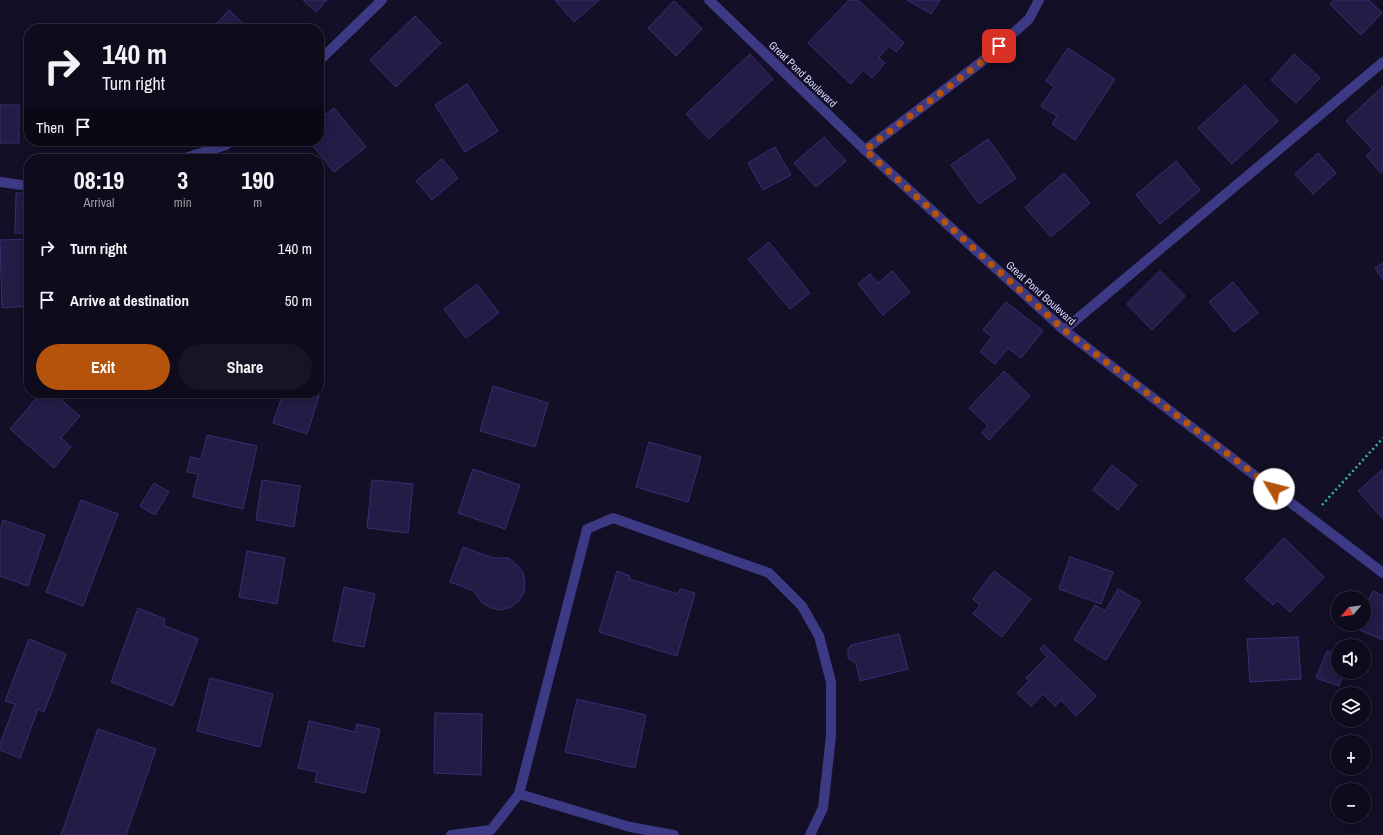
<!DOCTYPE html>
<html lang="en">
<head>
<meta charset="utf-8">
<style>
  :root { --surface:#0e0b1c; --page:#171425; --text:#f1f3f6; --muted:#9b9ba3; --line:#2e2b3b; --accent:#b45309 }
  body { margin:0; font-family:"Archivo Narrow",sans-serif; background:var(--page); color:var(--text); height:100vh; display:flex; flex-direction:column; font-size:15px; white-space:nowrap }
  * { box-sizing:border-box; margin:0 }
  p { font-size:13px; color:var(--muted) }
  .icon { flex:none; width:22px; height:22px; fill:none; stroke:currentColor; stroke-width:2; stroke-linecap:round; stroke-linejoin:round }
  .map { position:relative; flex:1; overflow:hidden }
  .drawer { position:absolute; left:24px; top:154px; width:300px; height:244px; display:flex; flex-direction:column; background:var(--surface); border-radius:16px; box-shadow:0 2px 10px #0003,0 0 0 1px var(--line) }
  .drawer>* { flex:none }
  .guide { position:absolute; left:24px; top:24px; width:300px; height:122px; border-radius:16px; box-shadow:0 2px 10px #0003,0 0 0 1px var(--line); background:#0e0b1c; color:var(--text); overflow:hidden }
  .needle { width:26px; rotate:241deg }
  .controls { position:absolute; left:1331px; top:591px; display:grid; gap:8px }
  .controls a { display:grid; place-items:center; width:40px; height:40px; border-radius:50%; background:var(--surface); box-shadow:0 2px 10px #0003,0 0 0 1px var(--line); font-size:20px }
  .pin { position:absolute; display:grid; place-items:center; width:34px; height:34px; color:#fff; margin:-17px; border-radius:8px; box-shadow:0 2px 6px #0006 }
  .me { position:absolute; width:44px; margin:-22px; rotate:307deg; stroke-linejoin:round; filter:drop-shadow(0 0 3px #0008) }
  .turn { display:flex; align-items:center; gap:14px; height:84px; padding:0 12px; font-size:18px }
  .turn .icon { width:52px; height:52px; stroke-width:2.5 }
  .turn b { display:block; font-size:28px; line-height:34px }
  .then { display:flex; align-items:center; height:38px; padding:0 12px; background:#0003; gap:8px; font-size:15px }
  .eta { display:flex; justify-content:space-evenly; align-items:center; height:68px; text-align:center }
  .eta b { font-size:24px; font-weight:700; line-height:28px }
  .action { display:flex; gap:8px; margin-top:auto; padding:8px 12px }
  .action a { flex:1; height:46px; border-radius:24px; background:var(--accent); color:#fff; font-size:16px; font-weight:700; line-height:46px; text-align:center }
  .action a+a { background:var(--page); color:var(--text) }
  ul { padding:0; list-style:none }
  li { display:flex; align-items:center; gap:12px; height:52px; padding:0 12px }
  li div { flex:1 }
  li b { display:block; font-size:15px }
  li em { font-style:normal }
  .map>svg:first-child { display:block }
  .building { fill:#241b47; stroke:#3b2d73 }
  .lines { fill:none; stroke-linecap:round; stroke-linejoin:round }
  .path { stroke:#2fb8b0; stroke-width:2.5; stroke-dasharray:2 3; stroke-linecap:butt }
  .minor { stroke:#3d3a85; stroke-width:10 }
  .tertiary { stroke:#3d3a85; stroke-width:10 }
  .route { stroke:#b45309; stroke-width:7; stroke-dasharray:0 12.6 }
  .labels { text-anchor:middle; stroke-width:4; stroke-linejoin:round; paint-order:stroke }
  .street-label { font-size:11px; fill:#d9d4ff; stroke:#130f26 }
</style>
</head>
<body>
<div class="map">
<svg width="1383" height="835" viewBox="0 0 1383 835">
  <rect width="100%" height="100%" fill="#130f26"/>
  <!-- building -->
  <g class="building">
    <polygon points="303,0 327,0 316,12"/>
    <polygon points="555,0 599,0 574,22"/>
    <polygon points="849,0 858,0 904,43 896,52 889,46 879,57 885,63 872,78 863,70 851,84 808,43"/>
    <polygon points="907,0 940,0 931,14"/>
    <polygon points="1334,0 1369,0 1382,13 1361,35 1330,4"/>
    <polygon points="674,1 702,29 676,56 648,28"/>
    <polygon points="229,10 249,29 212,29"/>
    <polygon points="415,16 441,43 396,87 370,60"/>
    <polygon points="1068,48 1115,79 1075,140 1052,124 1057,116 1041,106 1054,87 1046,81"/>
    <polygon points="750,54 773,79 709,139 686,114"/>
    <polygon points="1294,54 1320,78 1296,103 1271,80"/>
    <polygon points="467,84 498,131 465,152 435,105"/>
    <polygon points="1245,85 1278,121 1232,164 1198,128"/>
    <polygon points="1383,86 1383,171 1381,173 1366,156 1373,150 1346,121"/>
    <rect x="0" y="105" width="19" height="38"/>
    <polygon points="334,108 366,147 334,172 309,141 319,141 319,120"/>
    <polygon points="824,137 846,161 816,187 794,163"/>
    <polygon points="988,139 1016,178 979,204 951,165"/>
    <polygon points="775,147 791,175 763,190 748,163"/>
    <polygon points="1318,153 1336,173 1313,194 1295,174"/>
    <polygon points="442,159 458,178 432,200 416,181"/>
    <polygon points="1176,161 1200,190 1160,224 1136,195"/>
    <polygon points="1064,173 1090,203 1051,237 1025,207"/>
    <polygon points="16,193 29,193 29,233 15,233"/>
    <polygon points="29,239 29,306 2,308 0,240"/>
    <polygon points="769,242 810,293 790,309 748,259"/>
    <polygon points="1383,263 1383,280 1375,268"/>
    <polygon points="892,271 910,292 883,315 858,284 870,274 878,283"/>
    <polygon points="1160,271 1185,296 1152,330 1127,304"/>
    <polygon points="1233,282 1258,313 1234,332 1209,302"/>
    <polygon points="477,284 499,313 466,338 444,309"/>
    <polygon points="1006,302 1043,331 1021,358 1008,348 995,364 980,352 992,337 983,330"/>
    <polygon points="1004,371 1030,396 989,440 982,433 988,426 969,408"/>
    <polygon points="493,386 548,403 535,447 480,431"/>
    <polygon points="41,393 53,393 80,416 61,438 71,447 54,468 10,429"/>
    <polygon points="283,393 309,393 319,396 307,434 273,423"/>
    <polygon points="207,435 257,446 243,509 193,497 198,474 187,472 190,457 201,459"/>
    <polygon points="649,442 701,457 688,502 636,487"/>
    <polygon points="1112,465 1137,485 1118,510 1093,490"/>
    <polygon points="473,469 520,485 505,529 458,513"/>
    <polygon points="1383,469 1383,519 1358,491"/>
    <polygon points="262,480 300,486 294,527 256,520"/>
    <polygon points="372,480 413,484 408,533 367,528"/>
    <polygon points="154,483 169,492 155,515 140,506"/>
    <polygon points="81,500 118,514 83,606 46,592"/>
    <polygon points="3,520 45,535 28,586 0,576 0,530"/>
    <polygon points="1284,538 1324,577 1290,612 1277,600 1273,605 1245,579"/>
    <polygon points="463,547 493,558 508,558 516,564 523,572 525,582 524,592 519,601 511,607 501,610 491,608 482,603 474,591 450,582"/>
    <polygon points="247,551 285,558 277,604 239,597"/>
    <polygon points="1070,557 1113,572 1101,604 1059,589"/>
    <polygon points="617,571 630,576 629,579 678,594 680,589 695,593 677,656 599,632"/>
    <polygon points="994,571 1031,599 1002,637 973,614 980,605 973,599"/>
    <polygon points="344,587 375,594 364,647 333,641"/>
    <polygon points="1118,589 1141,602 1106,660 1074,640 1095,605 1105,611"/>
    <polygon points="1373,591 1383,596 1383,640 1350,626 1350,624 1364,624 1364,598 1362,598 1363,597 1369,600"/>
    <polygon points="138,608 165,619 163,625 198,639 173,706 111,682"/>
    <polygon points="899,634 908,669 860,681 856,663 848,658 848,650 851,645"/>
    <polygon points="1298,637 1301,679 1250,682 1247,639"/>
    <polygon points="29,639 66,654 44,712 38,709 20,758 0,750 0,744 15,704 5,701"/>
    <polygon points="1044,645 1096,696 1076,716 1061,700 1055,706 1043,694 1031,706 1017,693 1029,681 1026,678 1047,657 1040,649"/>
    <polygon points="1327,651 1338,656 1338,672 1344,672 1339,686 1316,678"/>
    <polygon points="210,678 273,694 260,747 197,731"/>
    <polygon points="577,699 646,715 635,768 565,752"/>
    <polygon points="435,713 482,714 481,775 434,773"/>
    <polygon points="309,721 355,732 357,724 380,729 365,793 315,782 317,772 298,768"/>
    <polygon points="98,729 156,749 126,835 61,835"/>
  </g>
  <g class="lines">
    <!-- path -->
    <polyline class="path" points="1322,505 1383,438"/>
    <!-- minor -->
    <g class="minor">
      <polyline points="319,61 382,0"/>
      <polyline points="865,150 980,63 1029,19 1039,0"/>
      <polyline points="182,159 226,145 230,141"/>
      <polyline points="0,182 29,186"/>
      <polyline points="1064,330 1383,62"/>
      <polyline points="519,794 630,827 674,835"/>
      <polyline points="451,835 491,830 519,794 587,529 613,518 769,573 802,606 819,636 831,682 831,736 823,808 810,835"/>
    </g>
    <!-- tertiary -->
    <polyline class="tertiary" points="709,0 865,150 1064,330 1383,573"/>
  </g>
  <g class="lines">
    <!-- route -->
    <polyline class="route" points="999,46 980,63 865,150 1064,330 1274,489"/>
  </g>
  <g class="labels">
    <!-- street labels -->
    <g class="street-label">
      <text transform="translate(803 74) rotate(44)" y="4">Great Pond Boulevard</text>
      <text transform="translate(1041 293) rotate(42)" y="4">Great Pond Boulevard</text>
    </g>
  </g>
</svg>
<div class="controls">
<a><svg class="needle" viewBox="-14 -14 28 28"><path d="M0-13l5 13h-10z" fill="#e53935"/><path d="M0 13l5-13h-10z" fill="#9b9ba3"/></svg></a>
<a><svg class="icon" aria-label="sound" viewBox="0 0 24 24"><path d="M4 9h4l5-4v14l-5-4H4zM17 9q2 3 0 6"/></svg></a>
<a><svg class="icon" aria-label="layers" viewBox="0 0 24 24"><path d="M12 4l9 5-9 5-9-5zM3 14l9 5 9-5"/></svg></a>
<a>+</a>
<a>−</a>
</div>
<div class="pin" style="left:999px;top:46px;background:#d93025"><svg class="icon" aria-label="arrive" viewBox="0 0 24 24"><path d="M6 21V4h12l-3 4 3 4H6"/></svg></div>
<svg class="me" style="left:1274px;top:489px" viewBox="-20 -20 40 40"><circle r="19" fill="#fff"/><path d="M0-13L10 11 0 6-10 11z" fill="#b45309"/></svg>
<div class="guide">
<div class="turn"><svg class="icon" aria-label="right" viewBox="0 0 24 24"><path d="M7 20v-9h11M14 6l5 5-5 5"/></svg><div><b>140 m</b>Turn right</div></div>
<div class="then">Then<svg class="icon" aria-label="arrive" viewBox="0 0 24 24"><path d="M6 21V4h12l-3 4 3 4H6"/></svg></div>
</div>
<section class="drawer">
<div class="eta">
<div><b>08:19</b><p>Arrival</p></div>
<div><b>3</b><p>min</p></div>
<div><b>190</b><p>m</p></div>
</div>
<ul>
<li><svg class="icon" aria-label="right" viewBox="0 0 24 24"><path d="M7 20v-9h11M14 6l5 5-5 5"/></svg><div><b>Turn right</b></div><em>140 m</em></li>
<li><svg class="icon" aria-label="arrive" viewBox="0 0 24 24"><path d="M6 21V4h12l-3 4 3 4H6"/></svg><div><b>Arrive at destination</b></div><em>50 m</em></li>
</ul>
<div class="action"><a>Exit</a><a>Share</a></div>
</section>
</div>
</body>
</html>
